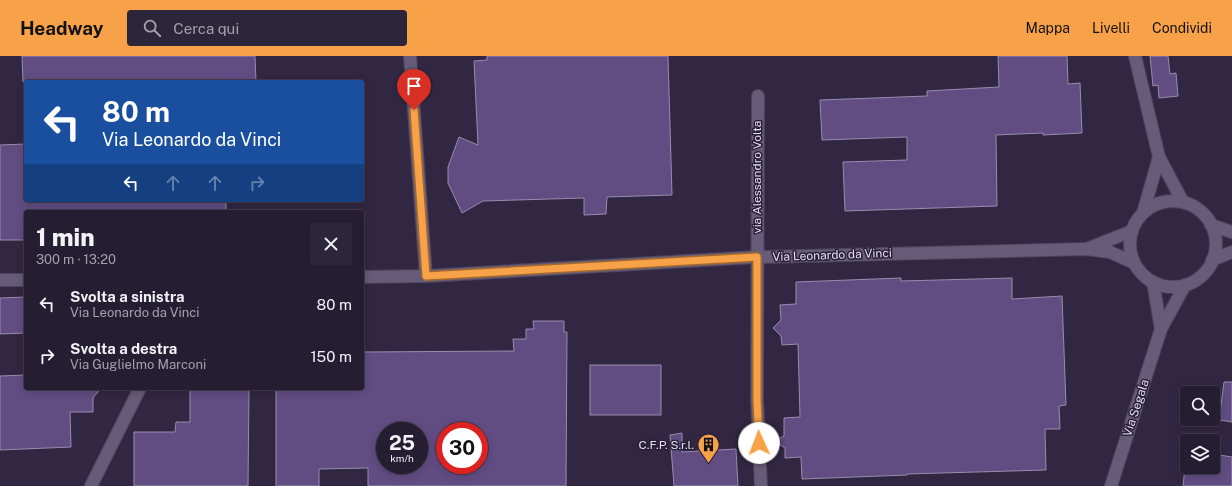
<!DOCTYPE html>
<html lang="it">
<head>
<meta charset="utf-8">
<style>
  :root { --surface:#251d32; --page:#2d263a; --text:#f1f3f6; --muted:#a3a2ac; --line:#423b4d; --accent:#f7a149 }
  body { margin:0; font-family:"Public Sans",sans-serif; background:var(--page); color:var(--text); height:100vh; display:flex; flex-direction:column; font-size:15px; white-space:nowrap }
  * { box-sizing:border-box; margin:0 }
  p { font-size:13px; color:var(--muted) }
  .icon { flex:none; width:22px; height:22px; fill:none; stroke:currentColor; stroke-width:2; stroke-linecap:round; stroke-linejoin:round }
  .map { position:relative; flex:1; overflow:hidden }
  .drawer { position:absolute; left:24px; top:154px; width:340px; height:180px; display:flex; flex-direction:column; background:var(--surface); border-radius:4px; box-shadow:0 2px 10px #0003,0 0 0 1px var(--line) }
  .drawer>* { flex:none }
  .top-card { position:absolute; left:24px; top:24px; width:340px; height:122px; border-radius:4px; box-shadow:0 2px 10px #0003,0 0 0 1px var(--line); background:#1a4fa0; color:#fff; overflow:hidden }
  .buttons { position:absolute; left:1180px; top:330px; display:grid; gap:8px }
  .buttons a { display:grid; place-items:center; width:40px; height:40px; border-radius:4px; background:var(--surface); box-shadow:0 2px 10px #0003,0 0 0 1px var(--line); font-size:20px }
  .speed { position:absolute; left:376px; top:366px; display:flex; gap:8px; font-size:20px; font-weight:700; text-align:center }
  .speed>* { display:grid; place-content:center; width:52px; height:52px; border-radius:50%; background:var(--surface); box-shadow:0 2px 10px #0003,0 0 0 1px var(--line); line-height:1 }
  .speed small { font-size:10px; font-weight:400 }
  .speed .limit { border:6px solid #d22; background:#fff; color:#111 }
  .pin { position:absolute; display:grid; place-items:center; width:34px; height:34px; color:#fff; margin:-41px -17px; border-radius:50% 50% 50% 0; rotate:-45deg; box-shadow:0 0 4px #0007 }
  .pin .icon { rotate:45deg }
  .me { position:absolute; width:44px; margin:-22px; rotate:358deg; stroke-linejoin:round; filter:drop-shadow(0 0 3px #0008) }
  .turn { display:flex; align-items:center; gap:14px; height:84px; padding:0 12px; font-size:18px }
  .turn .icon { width:52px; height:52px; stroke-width:2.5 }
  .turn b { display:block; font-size:28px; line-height:34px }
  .lanes { display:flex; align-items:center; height:38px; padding:0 12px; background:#0003; justify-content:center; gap:20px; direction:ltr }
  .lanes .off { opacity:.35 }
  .round { display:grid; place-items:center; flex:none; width:42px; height:42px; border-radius:4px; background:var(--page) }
  .headline { display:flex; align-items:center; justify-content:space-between; height:68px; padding:0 12px }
  h1 { font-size:24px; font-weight:800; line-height:30px }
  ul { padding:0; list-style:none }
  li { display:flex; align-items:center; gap:12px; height:52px; padding:0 12px }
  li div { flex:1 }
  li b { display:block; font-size:15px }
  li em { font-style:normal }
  header { display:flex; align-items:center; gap:24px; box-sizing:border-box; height:56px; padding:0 20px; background:var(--accent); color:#111 }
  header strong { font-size:19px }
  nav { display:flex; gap:22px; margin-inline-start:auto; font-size:14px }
  .search { width:280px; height:36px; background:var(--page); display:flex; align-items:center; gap:10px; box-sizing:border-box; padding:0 14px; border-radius:4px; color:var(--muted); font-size:15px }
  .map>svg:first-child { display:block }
  .building { fill:#624d83; stroke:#978dad; fill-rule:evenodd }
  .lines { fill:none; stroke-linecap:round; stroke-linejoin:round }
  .minor-casing { stroke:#4e455c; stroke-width:14 }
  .tertiary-casing { stroke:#4e455c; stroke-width:14 }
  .minor { stroke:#665b79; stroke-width:12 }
  .tertiary { stroke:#665b79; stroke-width:12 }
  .route-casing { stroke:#a1692f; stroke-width:10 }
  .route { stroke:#f7a149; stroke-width:7 }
  .labels { text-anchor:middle; stroke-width:3; stroke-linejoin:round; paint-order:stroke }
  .street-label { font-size:12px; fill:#e4dff0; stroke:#271e37 }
  .poi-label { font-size:12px; fill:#e4dff0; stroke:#271e37; text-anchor:end }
</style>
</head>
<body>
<header>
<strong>Headway</strong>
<div class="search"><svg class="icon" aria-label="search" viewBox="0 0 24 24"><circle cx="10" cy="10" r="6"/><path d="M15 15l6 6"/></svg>Cerca qui</div>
<nav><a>Mappa</a><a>Livelli</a><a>Condividi</a></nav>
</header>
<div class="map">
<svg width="1232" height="430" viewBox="0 0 1232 430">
  <rect width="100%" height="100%" fill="#312742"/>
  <!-- building -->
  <g class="building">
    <polygon points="22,0 255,0 256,26 23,26"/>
    <polygon points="487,0 668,0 672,139 607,141 606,158 584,159 584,142 483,145 462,157 448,127 448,111 459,81 478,89 474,5 487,4"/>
    <polygon points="998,0 1067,0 1068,28 1080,27 1082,77 1043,79 1043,77 996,79 997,150 845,155 843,106 907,104 907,81 822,84 820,44 927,40 927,35 999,31"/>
    <polygon points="1150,0 1168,0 1170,18 1176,17 1178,40 1159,42 1158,29 1153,30"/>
    <polygon points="26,88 26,144 226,144 226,156 26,156 26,184 0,184 0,89"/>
    <polygon points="901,222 901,225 1012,222 1012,243 1062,240 1066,349 1059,350 1060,373 1045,373 1046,414 907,418 907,419 802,423 801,401 785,402 785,392 774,385 784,380 784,362 800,361 798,288 782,289 781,280 773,272 781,264 780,249 796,248 796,226"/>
    <polygon points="26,241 26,277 0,278 0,242"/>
    <path d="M 533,265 L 564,265 L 564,276 L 567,276 L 566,430 L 368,430 L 368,412 L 319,413 L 319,430 L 276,430 L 276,332 L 362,332 L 362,296 L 514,295 L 513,283 L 526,283 L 526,273 L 534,273 ZM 385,375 L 419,375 L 419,409 L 385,409 ZM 445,375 L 479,375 L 479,409 L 445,409 Z"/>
    <rect x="590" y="309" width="71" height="50"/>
    <polygon points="26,319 26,332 101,332 93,342 93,356 70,356 71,391 0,394 0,320"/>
    <polygon points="1224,326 1232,326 1232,366 1219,364"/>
    <polygon points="190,332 249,332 248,430 134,430 134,376 175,376 176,366 190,366"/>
    <polygon points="682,377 682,396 736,393 738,430 674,430 670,379"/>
    <polygon points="1213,398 1232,401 1232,430 1183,430 1185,411 1213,411"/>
  </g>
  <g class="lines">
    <defs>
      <g id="minor">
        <polyline points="410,0 426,220"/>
        <polyline points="758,40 757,344 761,430"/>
        <polyline points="1211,169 1232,176"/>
        <polyline points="1089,192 1132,175"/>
        <polyline points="1212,204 1232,196"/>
        <polyline points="362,221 426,220 757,201 1086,193 1110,196 1134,207"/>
        <polyline points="0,224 26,224"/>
        <polyline points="91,430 140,332"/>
      </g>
      <g id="tertiary">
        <polyline points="1135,0 1159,101 1183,146"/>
        <circle cx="1173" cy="188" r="43"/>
        <polyline points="1143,157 1159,101"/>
        <polyline points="1153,226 1161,273"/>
        <polyline points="1111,430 1161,273 1185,229"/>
      </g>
    </defs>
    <!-- minor casing -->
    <use href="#minor" class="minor-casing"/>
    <!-- tertiary casing -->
    <use href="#tertiary" class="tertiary-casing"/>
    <!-- minor -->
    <use href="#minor" class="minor"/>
    <!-- tertiary -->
    <use href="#tertiary" class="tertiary"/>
  </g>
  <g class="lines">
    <defs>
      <polyline id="route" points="414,54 426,220 757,201 757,344 759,387"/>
    </defs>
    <!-- route casing -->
    <use href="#route" class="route-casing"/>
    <!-- route -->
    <use href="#route" class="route"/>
  </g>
  <!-- icons -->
  <defs>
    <symbol id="building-pin" viewBox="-11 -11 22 30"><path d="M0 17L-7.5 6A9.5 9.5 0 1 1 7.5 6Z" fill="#f7a149" stroke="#271e37"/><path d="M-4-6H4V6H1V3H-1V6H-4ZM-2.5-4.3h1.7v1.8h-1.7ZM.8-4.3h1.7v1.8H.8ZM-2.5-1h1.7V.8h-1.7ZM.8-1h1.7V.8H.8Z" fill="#111"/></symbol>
  </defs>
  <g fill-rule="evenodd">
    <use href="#building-pin" x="696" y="376" width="25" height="34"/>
  </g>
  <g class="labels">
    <!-- street labels -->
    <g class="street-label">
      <text transform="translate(757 121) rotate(-90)" y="4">via Alessandro Volta</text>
      <text transform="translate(832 199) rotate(-2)" y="4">Via Leonardo da Vinci</text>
      <text transform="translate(1136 352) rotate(-72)" y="4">Via Segala</text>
    </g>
    <!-- poi labels -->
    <g class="poi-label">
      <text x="694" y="393">C.F.P. S.r.l.</text>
    </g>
  </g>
</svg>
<div class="buttons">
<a><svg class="icon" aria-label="search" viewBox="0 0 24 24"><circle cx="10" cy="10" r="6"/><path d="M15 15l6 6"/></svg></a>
<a><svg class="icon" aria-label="layers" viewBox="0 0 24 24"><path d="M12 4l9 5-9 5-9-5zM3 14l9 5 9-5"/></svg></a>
</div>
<div class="speed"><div>25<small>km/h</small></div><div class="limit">30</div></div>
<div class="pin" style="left:414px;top:54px;background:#d93025"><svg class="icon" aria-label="arrive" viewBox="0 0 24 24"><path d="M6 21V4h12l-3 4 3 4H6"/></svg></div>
<svg class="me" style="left:759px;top:387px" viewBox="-20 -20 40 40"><circle r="19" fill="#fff"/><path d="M0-13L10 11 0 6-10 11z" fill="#f7a149"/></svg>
<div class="top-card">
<div class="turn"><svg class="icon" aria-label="left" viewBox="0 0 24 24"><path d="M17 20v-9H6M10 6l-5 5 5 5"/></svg><div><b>80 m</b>Via Leonardo da Vinci</div></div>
<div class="lanes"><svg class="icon" aria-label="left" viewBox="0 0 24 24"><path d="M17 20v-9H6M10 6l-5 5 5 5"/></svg><svg class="icon off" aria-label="ahead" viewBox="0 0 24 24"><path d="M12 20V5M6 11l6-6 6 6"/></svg><svg class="icon off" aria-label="ahead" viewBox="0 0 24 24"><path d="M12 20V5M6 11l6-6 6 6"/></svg><svg class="icon off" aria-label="right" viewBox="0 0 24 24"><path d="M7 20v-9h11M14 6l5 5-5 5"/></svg></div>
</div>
<section class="drawer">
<div class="headline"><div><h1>1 min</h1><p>300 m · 13:20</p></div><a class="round"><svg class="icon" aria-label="close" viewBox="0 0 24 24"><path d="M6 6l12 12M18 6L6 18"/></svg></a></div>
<ul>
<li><svg class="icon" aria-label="left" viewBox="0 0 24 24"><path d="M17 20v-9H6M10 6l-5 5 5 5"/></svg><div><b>Svolta a sinistra</b><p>Via Leonardo da Vinci</p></div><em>80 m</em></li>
<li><svg class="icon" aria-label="right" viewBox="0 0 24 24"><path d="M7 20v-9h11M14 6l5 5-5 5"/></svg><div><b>Svolta a destra</b><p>Via Guglielmo Marconi</p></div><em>150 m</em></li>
</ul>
</section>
</div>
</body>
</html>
